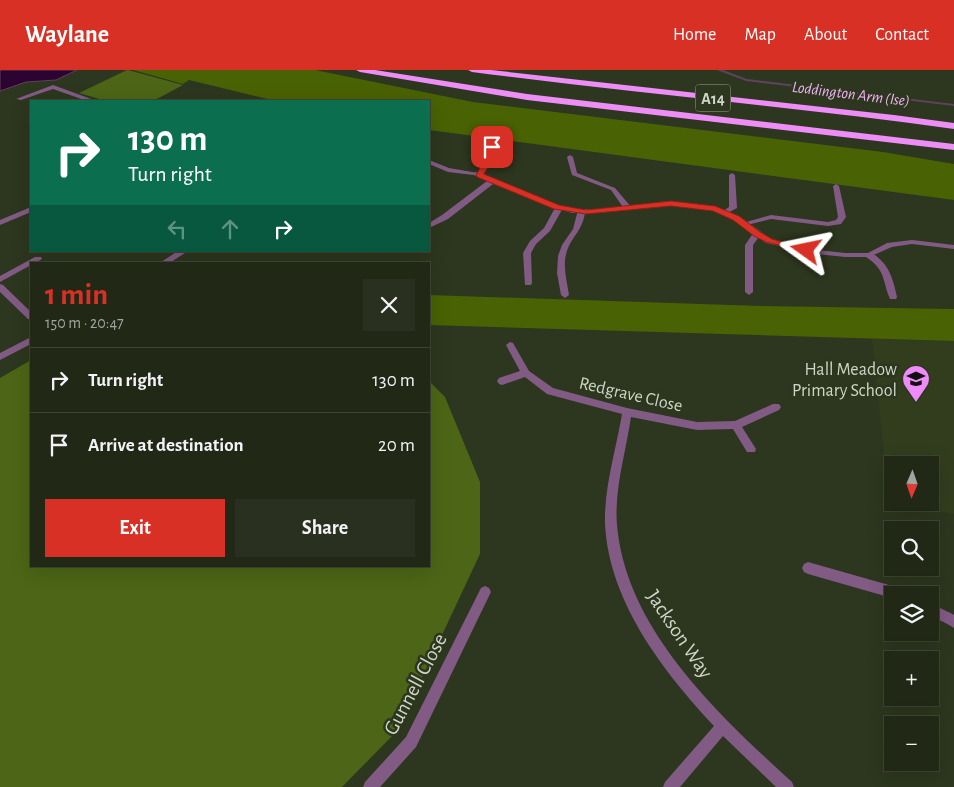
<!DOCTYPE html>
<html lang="en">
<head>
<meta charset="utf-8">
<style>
  :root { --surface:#222816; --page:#2a301f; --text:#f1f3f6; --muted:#a2a6a1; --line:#3f4435; --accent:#d93025 }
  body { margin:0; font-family:"Alegreya Sans",sans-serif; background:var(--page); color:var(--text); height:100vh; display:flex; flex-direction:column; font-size:19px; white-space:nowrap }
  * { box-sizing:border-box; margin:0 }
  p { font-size:16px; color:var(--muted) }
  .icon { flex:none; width:28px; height:28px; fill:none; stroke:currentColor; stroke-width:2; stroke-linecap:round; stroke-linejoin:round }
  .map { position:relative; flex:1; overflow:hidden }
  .sheet { position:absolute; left:30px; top:192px; width:400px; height:305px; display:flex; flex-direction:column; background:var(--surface); border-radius:0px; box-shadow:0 5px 20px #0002,0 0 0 1px var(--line) }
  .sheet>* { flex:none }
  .banner { position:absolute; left:30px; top:30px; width:400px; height:152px; border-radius:0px; box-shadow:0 5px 20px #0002,0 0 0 1px var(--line); background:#0b6e4f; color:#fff; overflow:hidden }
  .needle { width:32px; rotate:182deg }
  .controls { position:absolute; left:884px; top:386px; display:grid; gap:10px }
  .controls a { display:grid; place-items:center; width:55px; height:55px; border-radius:0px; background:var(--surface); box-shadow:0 5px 20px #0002,0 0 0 1px var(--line); font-size:25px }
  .pin { position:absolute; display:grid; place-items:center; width:42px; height:42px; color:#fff; margin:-21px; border-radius:10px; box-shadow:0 2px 8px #0006 }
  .me { position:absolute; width:55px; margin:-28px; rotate:282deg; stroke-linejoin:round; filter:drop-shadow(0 0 4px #0008) }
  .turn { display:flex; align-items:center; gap:18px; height:105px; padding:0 15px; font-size:22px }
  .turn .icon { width:65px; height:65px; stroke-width:2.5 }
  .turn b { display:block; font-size:35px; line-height:42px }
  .lanes { display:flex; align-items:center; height:48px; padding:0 15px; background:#0003; justify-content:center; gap:25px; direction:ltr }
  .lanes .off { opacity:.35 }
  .round { display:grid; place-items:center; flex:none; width:52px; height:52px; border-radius:0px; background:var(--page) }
  .head { display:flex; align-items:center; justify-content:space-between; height:85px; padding:0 15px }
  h1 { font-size:30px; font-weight:700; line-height:38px; color:var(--accent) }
  .cta { display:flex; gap:10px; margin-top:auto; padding:10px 15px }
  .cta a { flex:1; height:58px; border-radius:0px; background:var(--accent); color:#fff; font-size:20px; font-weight:700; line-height:58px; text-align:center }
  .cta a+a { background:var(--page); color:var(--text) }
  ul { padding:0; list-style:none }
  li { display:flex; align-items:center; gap:15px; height:65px; padding:0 15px; border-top:1px solid var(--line) }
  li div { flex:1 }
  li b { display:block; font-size:19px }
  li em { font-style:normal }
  header { display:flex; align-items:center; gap:30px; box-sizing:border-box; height:70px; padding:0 25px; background:var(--accent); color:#fff }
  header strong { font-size:24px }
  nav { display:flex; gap:28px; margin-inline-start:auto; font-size:18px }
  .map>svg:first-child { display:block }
  .built { fill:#323d1e; fill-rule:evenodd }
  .green { fill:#4c6516 }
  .forest { fill:#496203 }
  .water { fill:#2c0331; stroke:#5d425e }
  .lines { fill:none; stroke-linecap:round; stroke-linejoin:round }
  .stream { fill:#5d425e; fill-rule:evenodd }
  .lane { fill:#815b84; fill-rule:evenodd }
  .street { fill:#815b84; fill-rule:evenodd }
  .highway { fill:#ed8df6; fill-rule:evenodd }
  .route { fill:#d93025; stroke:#8d1f18 }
  .labels { text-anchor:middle; stroke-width:5; stroke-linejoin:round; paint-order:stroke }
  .far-water-label { font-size:16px; font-style:italic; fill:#f3b3f8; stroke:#2d361e }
  .shield { fill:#2d361e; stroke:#9ea594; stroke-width:1 }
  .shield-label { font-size:16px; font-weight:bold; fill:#cfd5c7 }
  .poi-label { font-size:18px; fill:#cfd5c7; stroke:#2d361e; text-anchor:end }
  .street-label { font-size:18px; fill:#cfd5c7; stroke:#2d361e }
  .near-street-label { font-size:21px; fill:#cfd5c7; stroke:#2d361e }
</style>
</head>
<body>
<header>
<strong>Waylane</strong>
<nav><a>Home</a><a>Map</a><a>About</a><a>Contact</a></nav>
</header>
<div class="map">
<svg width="954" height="717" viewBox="0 0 954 717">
  <rect width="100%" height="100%" fill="#2d361e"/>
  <!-- built -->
  <path class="built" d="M 872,269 L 954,271 L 954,444 L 889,432 ZM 892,395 L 930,395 L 930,432 L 892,432 Z"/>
  <!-- green -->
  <g class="green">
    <polygon points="127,0 128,0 183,15 153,31 106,31 79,23"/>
    <polygon points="31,290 31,496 429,496 429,311 445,327 480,412 480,484 397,661 342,717 0,717 0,308"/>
  </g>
  <!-- forest -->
  <g class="forest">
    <polygon points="133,0 315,0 473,32 883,82 954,94 954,130 429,60 429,31 276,31 189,10 183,14"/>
    <polygon points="429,225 761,236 954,239 954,271 429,255"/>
  </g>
  <!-- water -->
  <polygon class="water" points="0,0 77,0 56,10 26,12 0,21"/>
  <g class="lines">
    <!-- stream -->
    <polygon class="stream" points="717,0 723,0 747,9 954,34 954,36 746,11"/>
    <!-- lane -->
    <g class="lane">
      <polygon points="53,15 94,30 95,31 87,31 53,19 21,30 16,29"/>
      <polygon points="475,70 479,70 494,76 496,82 482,106 448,102 429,94 429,90 449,98 478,103 490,82 489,78 475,72"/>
      <polygon points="570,85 573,87 577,103 615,118 632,138 631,140 625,140 611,120 572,105 567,87"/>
      <polygon points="732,103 735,105 737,138 726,144 722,142 729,137 729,105"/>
      <polygon points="836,114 839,116 846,147 841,154 828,156 771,149 743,156 739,154 771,145 828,152 836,150 838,147 833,116"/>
      <polygon points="556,136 563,138 550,161 536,174 531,183 532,213 531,215 525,215 523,183 530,171 544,158"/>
      <polygon points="31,137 31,142 0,155 0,150"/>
      <path d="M 578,140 L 585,142 C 583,160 572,166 567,181 C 562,195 567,211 569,225 L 565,228 L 561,225 L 557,203 L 558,186 L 562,175 L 573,159 Z"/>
      <polygon points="754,162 760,162 761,164 753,175 753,222 749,225 745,222 745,175"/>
      <path d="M 866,183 L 872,183 C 889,194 893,208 897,227 L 896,229 L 890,229 C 882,210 886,200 866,187 Z"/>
      <polygon points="35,187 41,187 42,189 0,212 0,206"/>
      <polygon points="0,214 3,215 31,242 31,250 28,249 0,222"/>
      <polygon points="808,492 903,519 907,521 909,525 892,525 892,528 808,504 804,502 802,498 804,494"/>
      <polygon points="930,533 952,544 954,547 952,552 948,554 930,546"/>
    </g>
    <!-- street -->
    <g class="street">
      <polygon points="476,102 545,131 572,139 598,139 671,131 715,137 739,146 771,169 817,180 845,183 868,183 887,173 912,170 954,175 954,179 912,174 892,177 869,187 845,187 817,184 766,173 733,150 713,141 671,135 598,143 572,143 541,133 493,114 448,149 429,158 429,153 442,145 487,111 474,105 474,103"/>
      <polygon points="178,181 188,181 168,194 158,194"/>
      <polygon points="31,267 31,274 0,290 0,283"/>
      <path d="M 510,272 L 513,273 L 529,301 L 553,318 L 627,338 L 697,352 L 735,351 L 773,334 L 779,334 L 781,337 L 779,340 L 742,357 L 756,379 L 755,382 L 747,382 L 733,359 L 697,360 L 631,347 C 626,382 614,419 617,455 C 626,560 719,645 792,712 L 794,717 L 776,717 L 723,666 L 680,717 L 663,717 L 665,712 L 714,656 C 663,601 609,532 605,454 C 604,417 616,380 622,344 L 547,324 L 525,307 L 502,315 L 499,314 L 497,311 L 499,308 L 520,301 L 506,275 Z"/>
      <polygon points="485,516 489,518 491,522 489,526 416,677 380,717 363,717 365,712 406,667 481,518"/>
      <polygon points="948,542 954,545 954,558 944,552 942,548 944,544"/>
    </g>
    <!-- highway -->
    <g class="highway">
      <polygon points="356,0 375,0 527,24 954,74 954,80 527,30 360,2"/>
      <path d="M 468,0 L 491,0 L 894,45 L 954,53 L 954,59 C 794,37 632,23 472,2 Z"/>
    </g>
  </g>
  <!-- route -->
  <polygon class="route" points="489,75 494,75 497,82 484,104 559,135 586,140 671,131 715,136 739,146 760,162 772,169 811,180 806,182 766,172 754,166 733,150 713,141 671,136 586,144 554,139 477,107 476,105 489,82"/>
  <!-- icons -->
  <defs>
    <symbol id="school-pin" viewBox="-11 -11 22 30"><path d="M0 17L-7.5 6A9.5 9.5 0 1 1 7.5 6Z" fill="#ee8bf8" stroke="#2d361e"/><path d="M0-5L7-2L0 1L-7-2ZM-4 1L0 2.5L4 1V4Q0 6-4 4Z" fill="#111"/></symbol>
  </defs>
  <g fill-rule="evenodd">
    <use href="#school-pin" x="900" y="293" width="32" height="43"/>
  </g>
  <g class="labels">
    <!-- far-water labels -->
    <g class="far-water-label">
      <text transform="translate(851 23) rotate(7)" y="6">Loddington Arm (Ise)</text>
    </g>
    <!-- shield labels -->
    <rect class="shield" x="695.5" y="14.5" width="35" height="27" rx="4"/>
    <g class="shield-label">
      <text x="713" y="34">A14</text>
    </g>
    <!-- poi labels -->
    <g class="poi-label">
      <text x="897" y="305">Hall Meadow<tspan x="897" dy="21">Primary School</tspan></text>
    </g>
    <!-- street labels -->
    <g class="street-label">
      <text transform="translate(631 324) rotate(13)" y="6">Redgrave Close</text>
    </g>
    <!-- near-street labels -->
    <g class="near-street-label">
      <text transform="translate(680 564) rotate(56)" y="7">Jackson Way</text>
      <text transform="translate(415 614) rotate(-62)" y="7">Gunnell Close</text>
    </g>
  </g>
</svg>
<div class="controls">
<a><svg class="needle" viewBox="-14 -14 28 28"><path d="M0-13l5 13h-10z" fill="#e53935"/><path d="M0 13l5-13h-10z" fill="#a2a6a1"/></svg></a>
<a><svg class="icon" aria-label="search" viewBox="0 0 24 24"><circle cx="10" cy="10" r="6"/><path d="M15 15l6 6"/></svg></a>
<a><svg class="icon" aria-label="layers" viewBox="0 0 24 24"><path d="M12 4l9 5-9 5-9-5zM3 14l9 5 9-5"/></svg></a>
<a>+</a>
<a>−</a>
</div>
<div class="pin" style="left:492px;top:77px;background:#d93025"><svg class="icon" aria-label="arrive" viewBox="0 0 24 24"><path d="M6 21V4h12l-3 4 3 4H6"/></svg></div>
<svg class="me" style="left:806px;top:180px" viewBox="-20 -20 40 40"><path d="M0-17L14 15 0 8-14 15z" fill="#d93025" stroke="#fff" stroke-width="4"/></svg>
<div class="banner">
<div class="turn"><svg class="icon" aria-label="right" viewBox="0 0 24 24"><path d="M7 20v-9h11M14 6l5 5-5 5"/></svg><div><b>130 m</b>Turn right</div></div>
<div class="lanes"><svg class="icon off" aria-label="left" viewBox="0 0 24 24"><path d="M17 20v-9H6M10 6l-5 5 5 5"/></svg><svg class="icon off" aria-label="ahead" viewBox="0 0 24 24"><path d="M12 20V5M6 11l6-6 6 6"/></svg><svg class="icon" aria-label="right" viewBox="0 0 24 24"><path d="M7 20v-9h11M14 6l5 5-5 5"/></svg></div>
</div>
<section class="sheet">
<div class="head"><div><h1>1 min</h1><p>150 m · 20:47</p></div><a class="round"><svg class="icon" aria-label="close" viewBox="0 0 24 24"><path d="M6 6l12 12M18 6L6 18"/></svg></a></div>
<ul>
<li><svg class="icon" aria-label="right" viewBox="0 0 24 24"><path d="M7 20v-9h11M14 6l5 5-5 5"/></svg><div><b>Turn right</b></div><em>130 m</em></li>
<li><svg class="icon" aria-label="arrive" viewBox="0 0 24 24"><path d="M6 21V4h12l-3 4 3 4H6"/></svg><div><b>Arrive at destination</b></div><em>20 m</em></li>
</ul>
<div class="cta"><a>Exit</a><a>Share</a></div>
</section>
</div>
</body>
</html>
